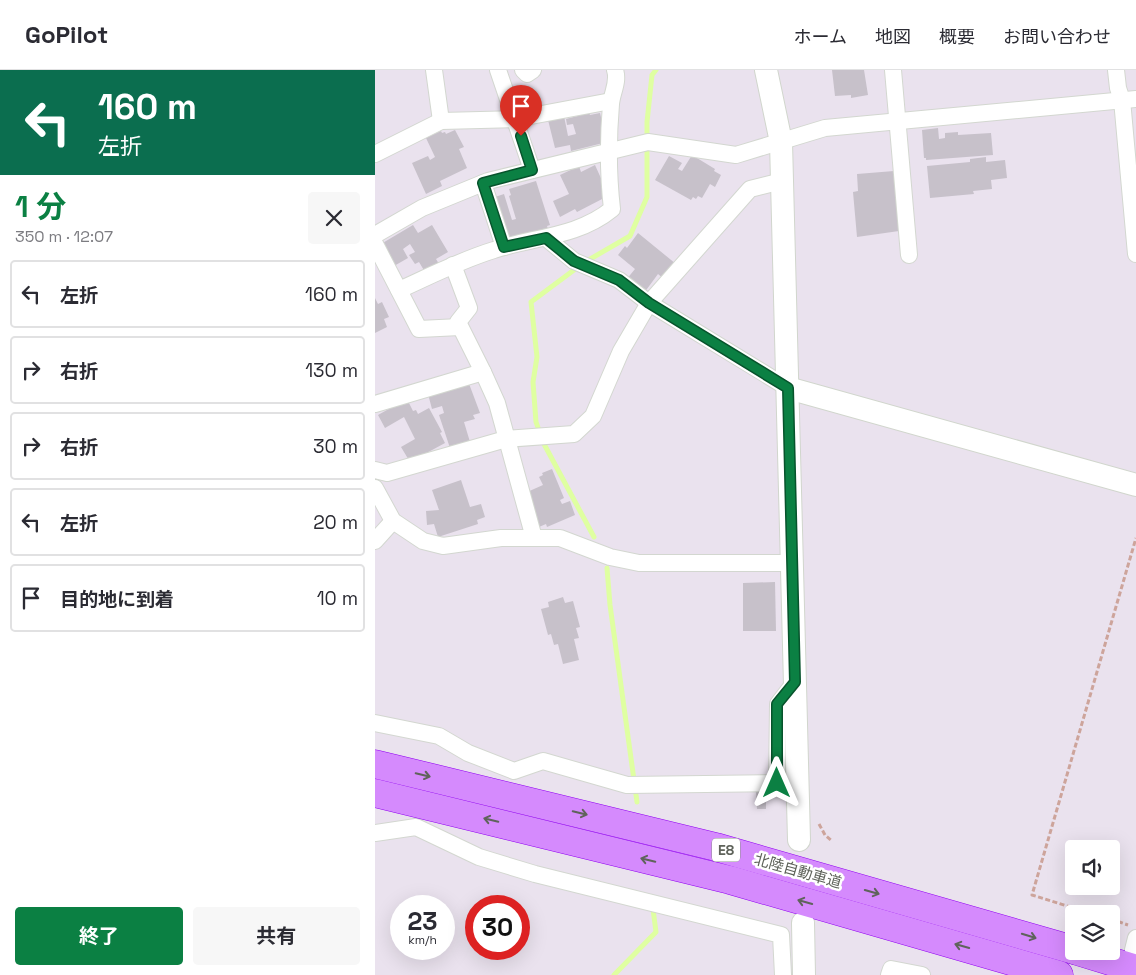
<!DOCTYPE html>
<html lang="ja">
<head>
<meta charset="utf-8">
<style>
  :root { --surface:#fff; --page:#f7f7f7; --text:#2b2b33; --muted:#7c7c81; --line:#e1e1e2; --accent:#0b8043 }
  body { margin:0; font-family:"Space Grotesk","Noto Sans JP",sans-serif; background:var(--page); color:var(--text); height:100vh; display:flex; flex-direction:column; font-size:19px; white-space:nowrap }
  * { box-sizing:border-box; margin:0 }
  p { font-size:16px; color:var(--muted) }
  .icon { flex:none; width:28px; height:28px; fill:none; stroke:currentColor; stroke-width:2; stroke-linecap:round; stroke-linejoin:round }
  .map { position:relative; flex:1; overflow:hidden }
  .details { display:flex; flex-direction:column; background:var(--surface); width:375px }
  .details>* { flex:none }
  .banner { background:#0b6e4f; color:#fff; overflow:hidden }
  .fabs { position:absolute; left:690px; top:770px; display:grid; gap:10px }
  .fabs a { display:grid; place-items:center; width:55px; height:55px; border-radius:5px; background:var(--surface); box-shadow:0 5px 20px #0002; font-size:25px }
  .speed { position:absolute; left:15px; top:825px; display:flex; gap:10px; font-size:25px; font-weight:700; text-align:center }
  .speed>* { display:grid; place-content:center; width:65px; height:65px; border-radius:50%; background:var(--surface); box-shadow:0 5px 20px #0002; line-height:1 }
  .speed small { font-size:12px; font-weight:400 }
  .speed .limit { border:8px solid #d22; background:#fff; color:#111 }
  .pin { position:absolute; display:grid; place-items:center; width:42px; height:42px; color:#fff; margin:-51px -21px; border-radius:50% 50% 50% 0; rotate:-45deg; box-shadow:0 0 5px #0007 }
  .pin .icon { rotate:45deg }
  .me { position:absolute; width:55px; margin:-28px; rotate:0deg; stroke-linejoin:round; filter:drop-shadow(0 0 4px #0008) }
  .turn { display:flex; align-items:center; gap:18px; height:105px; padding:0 15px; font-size:22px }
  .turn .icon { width:65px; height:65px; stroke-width:2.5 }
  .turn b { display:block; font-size:35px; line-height:42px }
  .round { display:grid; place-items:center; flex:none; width:52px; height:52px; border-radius:5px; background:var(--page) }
  .overview { display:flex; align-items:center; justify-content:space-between; height:85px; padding:0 15px }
  h1 { font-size:30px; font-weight:700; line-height:38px; color:var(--accent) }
  .cta { display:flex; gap:10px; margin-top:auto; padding:10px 15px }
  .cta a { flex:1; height:58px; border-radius:5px; background:var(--accent); color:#fff; font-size:20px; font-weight:700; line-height:58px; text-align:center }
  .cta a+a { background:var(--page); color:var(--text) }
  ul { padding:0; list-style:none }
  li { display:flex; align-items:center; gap:15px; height:68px; margin:0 10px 8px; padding:0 5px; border:2px solid var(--line); border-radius:5px }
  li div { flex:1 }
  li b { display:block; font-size:19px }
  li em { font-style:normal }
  header { display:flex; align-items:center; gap:30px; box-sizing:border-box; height:70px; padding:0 25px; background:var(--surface); border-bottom:1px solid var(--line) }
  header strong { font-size:24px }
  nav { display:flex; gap:28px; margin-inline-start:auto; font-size:18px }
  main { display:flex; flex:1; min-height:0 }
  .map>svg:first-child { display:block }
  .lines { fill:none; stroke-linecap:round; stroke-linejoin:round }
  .stream { stroke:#dfffa1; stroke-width:5 }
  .building { fill:#c7c1ca }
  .street-casing { stroke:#d3d7d0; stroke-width:18 }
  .secondary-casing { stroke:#d1d6cd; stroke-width:24 }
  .highway-casing { stroke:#8f00f0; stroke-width:29 }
  .path { stroke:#cda49b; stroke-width:3; stroke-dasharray:5 2.5; stroke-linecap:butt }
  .street { stroke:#fff; stroke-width:16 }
  .secondary { stroke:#fff; stroke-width:22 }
  .highway { stroke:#d58afd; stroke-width:28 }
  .oneway { stroke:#5f635b }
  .route-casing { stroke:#07532c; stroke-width:12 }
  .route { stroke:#0b8043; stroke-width:9 }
  .labels { text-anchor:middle; stroke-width:5; stroke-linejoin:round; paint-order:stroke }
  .shield { fill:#fff; stroke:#8f928c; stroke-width:1 }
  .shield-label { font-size:14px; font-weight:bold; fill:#5f635b }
  .street-label { font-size:15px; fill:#5f635b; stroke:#fff }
</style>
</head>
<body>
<header>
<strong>GoPilot</strong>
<nav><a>ホーム</a><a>地図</a><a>概要</a><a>お問い合わせ</a></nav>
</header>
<main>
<section class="details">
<div class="banner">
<div class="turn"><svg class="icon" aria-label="left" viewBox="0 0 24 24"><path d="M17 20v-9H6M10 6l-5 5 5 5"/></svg><div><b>160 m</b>左折</div></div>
</div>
<div class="overview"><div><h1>1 分</h1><p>350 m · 12:07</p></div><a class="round"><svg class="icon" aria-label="close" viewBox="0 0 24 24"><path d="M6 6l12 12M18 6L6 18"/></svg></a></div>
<ul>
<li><svg class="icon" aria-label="left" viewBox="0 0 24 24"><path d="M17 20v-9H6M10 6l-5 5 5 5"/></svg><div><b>左折</b></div><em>160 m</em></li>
<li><svg class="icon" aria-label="right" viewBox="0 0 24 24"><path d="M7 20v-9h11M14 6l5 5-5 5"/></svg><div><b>右折</b></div><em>130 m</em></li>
<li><svg class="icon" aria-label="right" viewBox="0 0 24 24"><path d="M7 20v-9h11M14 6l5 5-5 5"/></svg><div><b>右折</b></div><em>30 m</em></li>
<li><svg class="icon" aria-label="left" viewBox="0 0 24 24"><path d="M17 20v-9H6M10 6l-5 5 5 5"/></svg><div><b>左折</b></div><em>20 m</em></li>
<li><svg class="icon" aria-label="arrive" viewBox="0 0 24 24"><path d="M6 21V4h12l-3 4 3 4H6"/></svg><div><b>目的地に到着</b></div><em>10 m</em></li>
</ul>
<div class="cta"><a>終了</a><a>共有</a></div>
</section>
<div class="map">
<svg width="761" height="905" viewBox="0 0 761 905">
  <rect width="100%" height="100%" fill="#eae2ee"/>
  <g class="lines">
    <!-- stream -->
    <g class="stream">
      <polyline points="210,192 255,166 272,127 272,52 277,5 281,0"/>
      <polyline points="203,197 156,232 162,287 158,312 161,352 169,374 219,467"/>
      <polyline points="232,498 235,535 262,732"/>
      <polyline points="239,905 281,862 278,839"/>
    </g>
  </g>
  <!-- building -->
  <g class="building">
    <polygon points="457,0 489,0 493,25 476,28 476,25 460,26"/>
    <polygon points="214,43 215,45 225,43 232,72 196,81 195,75 180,78 173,50 189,46 193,66 201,64 198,54 192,55 191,49"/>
    <polygon points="563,58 564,69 570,68 570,63 583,62 583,65 616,63 618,85 551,90 551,88 549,88 547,60"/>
    <polygon points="80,60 89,77 84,79 92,98 65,111 67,116 51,124 37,93 53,86 55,90 60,87 51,68 66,61 67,63 70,62 71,64"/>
    <polygon points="317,85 340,99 339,101 346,105 340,117 335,114 327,128 323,126 321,129 318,127 316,130 280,110 294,86 307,93 303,99 307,101"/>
    <polygon points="611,87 611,92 630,90 632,108 616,110 617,119 598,121 599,124 555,128 552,96 595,92 595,89"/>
    <polygon points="220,95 229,115 226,116 231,127 202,142 200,139 185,147 178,131 194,124 185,105 204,96 206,102"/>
    <polygon points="519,101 524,161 482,167 478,122 483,121 482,104"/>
    <polygon points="161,111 175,155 172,156 173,159 133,170 117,128 129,124 137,150 141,149 134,126 136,125 134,119"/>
    <polygon points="38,155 43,163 57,155 73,182 61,189 64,194 50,202 44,192 40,194 34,185 40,182 35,174 28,179 33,188 19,196 6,174"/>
    <polygon points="263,163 301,194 289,209 283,204 269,223 251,210 260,199 243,185 250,176 252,178"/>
    <polygon points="0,228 3,234 7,232 14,247 9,249 12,257 0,263"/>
    <polygon points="93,311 105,343 98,345 100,349 89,352 95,372 75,378 64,345 69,343 67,336 57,339 53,324"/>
    <polygon points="28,331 33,331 38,341 41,340 43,344 54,338 67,362 65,363 70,373 35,392 26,377 40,369 29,347 10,358 3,345"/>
    <polygon points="177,399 189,428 185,430 187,434 195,431 200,445 172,457 171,454 164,457 150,423 168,415 164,407 168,405 167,403"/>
    <polygon points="86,410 95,437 106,434 110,447 102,450 103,454 63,467 59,454 52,455 51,441 64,440 57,420"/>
    <polygon points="400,512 401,561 368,561 368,513"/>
    <polygon points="188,527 190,533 198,531 205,557 201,558 204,568 199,569 204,590 188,594 183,574 179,575 176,564 173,565 166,539 174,537 173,532"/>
    <polygon points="381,722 391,722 391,739 382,739"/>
  </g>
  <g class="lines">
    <defs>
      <g id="street">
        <polyline points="59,0 66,51"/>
        <polyline points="123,0 157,100"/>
        <polyline points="148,0 152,4 158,0"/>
        <polyline points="518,0 534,185"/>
        <polyline points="741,0 743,18 747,30 761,184"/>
        <polyline points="0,84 66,51 140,49 236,31"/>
        <polyline points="108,113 129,177"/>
        <polyline points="0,165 47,138 113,111 273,72 361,85 450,58 761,29"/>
        <polyline points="171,168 199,191 244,210 274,233 413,318"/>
        <polyline points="0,174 44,259 85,257"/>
        <polyline points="78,195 94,238 83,252 108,302 122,333 159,468"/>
        <path d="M 24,220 C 55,206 86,190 119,180 C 158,167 203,167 237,139 C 233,104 233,69 236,34 C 237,22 244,12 240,0"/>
        <polyline points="0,334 108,302"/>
        <polyline points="0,400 12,403 131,369 199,364 218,346 246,281 274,233 375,119 407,111"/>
        <polyline points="0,418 18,451 48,471 68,476 126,468 185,468 235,487 264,493 418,493"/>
        <polyline points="0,471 18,451"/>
        <polyline points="0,653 64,666 93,683 139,701 168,691 252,715 402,713 403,634 420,612"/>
        <polyline points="0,763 41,757 104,787 160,804 406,865 408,905"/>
        <polyline points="758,880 761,868"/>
        <polyline points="514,905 516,899 547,905"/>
      </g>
      <g id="secondary">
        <polyline points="391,0 406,72 424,770"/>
        <polyline points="413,318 761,415"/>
        <polyline points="428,853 429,905"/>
      </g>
      <g id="highway">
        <polyline points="0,694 341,777 699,880"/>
        <polyline points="0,723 355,810 684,905"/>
        <polyline points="702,881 761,899"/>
      </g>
    </defs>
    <!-- street casing -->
    <use href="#street" class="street-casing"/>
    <!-- secondary casing -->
    <use href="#secondary" class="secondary-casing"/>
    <!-- highway casing -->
    <use href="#highway" class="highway-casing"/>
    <!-- path -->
    <g class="path">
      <polyline points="444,754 450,765 457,771"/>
      <polyline points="718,844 657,825 761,468"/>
      <polyline points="736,849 753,855"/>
    </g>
    <!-- street -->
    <use href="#street" class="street"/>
    <!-- secondary -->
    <use href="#secondary" class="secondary"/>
    <!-- highway -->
    <use href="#highway" class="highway"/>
  </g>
  <!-- one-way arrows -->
  <defs><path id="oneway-shaft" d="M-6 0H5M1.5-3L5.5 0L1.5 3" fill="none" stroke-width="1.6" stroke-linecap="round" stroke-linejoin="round" transform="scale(1.25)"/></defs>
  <g class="oneway">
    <use href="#oneway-shaft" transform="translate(48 705) rotate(13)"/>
    <use href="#oneway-shaft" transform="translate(205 743) rotate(14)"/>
    <use href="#oneway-shaft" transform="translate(116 750) rotate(-166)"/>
    <use href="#oneway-shaft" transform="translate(273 790) rotate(-166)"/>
    <use href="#oneway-shaft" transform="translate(497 822) rotate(16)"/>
    <use href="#oneway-shaft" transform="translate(430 832) rotate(-164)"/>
    <use href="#oneway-shaft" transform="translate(654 866) rotate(17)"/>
    <use href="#oneway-shaft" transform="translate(587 876) rotate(-164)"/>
  </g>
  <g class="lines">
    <defs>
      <polyline id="route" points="146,66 157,100 108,113 129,177 171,168 199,191 244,210 274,233 413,318 420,612 402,634 402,713"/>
    </defs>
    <!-- route casing -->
    <use href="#route" class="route-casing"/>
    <!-- route -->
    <use href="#route" class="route"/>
  </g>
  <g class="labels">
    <!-- shield labels -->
    <rect class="shield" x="337" y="768.5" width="28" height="23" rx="4"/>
    <g class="shield-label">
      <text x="351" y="785">E8</text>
    </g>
    <!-- street labels -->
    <g class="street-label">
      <text transform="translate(423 801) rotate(16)" y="5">北陸自動車道</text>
    </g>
  </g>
</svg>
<div class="fabs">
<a><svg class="icon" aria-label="sound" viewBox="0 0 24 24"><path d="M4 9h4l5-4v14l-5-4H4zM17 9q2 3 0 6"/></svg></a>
<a><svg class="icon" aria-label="layers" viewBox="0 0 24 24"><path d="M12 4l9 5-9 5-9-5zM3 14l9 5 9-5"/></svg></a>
</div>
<div class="speed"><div>23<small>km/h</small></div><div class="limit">30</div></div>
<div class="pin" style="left:146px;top:66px;background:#d93025"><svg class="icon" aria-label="arrive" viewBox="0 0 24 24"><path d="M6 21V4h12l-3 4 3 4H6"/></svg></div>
<svg class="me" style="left:402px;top:713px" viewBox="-20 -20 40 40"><path d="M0-17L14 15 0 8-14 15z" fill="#0b8043" stroke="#fff" stroke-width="4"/></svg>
</div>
</main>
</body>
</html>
